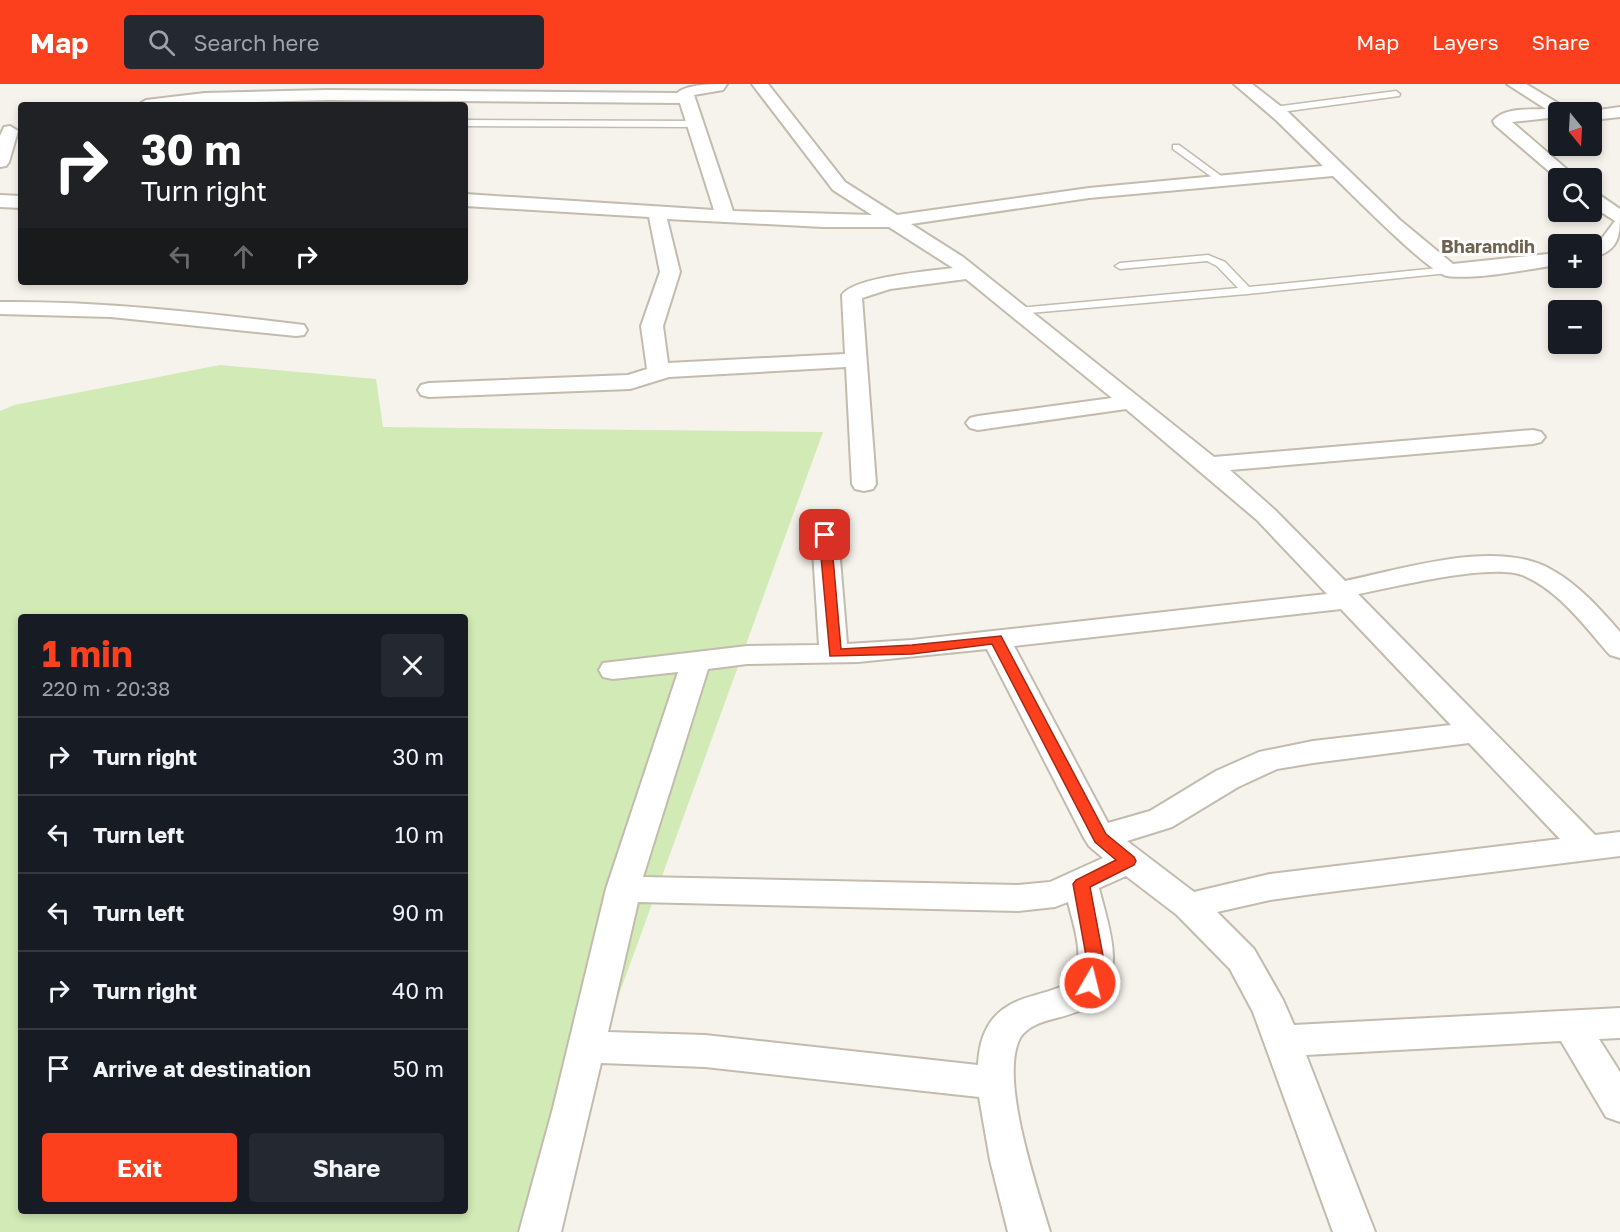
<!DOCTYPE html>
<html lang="en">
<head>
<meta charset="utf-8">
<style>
  :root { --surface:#171b24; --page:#242831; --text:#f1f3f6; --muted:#9ea1a6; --line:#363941; --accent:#fc3f1d }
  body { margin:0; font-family:"Golos Text",sans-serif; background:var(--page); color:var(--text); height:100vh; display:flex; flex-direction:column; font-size:22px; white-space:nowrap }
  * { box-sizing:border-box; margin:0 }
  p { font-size:20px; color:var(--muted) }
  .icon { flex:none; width:33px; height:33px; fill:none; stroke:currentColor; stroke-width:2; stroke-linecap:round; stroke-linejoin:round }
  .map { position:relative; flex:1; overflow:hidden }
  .drawer { position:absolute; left:18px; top:530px; width:450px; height:600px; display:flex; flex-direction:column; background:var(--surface); border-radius:6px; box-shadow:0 3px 9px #0003 }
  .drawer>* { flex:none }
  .guide { position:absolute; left:18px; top:18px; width:450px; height:183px; border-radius:6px; box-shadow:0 3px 9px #0003; background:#202124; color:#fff; overflow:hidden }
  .needle { width:39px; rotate:162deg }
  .controls { position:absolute; left:1548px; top:18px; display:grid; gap:12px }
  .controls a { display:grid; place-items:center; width:54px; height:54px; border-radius:6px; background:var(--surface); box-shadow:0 3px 9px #0003; font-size:30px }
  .pin { position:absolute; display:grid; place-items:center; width:51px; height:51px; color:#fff; margin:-26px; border-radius:12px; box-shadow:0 3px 9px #0006 }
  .me { position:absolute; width:66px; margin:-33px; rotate:8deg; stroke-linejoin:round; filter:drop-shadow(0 0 4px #0008) }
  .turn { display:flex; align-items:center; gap:21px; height:126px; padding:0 24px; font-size:27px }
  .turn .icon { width:78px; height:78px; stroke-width:2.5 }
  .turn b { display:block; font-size:42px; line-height:51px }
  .lanes { display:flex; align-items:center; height:57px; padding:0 24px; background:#0003; justify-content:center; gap:30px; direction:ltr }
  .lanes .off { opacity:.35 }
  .round { display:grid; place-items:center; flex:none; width:63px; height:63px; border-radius:6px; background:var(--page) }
  .headline { display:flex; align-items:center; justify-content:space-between; height:102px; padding:0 24px }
  h1 { font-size:36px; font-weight:700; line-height:45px; color:var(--accent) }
  .action { display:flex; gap:12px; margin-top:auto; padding:12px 24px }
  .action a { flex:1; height:69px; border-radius:6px; background:var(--accent); color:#fff; font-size:24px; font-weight:700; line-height:69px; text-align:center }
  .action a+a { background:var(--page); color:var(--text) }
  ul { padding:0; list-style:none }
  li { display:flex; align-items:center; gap:18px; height:78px; padding:0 24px; border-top:2px solid var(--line) }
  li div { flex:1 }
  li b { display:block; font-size:22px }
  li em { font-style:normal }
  header { display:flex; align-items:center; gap:36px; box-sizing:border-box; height:84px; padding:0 30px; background:var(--accent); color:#fff }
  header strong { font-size:28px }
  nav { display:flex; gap:33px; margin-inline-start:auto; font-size:21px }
  .search { width:420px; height:54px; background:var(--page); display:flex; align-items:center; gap:15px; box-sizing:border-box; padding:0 21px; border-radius:6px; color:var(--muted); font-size:22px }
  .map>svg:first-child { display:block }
  .green { fill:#d2eab5; fill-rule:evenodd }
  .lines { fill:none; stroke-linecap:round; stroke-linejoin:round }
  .lane-casing { stroke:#c2bbae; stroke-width:3 }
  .street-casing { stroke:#c2bbae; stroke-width:4 }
  .lane { fill:#fff; fill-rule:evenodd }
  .street { fill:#fff; fill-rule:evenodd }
  .route { fill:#fc3f1d; stroke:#a42913; stroke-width:1.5 }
  .labels { text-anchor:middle; stroke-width:6; stroke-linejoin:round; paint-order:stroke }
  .far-district-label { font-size:18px; font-weight:bold; fill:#6e6250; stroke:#fff }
</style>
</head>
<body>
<header>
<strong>Map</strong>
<div class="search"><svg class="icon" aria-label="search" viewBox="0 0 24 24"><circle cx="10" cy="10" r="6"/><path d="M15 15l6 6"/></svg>Search here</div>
<nav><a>Map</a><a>Layers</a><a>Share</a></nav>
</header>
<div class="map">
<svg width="1620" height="1148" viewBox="0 0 1620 1148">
  <rect width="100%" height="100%" fill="#f6f3ec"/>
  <!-- green -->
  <path class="green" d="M 220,281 L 376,295 L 383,343 L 823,348 L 533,1148 L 0,1148 L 0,327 L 14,321 ZM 21,532 L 465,532 L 465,1126 L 21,1126 Z"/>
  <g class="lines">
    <defs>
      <g id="lane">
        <polygon points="1396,7 1400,10 1399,12 1274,29 1270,26 1274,23"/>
        <polygon points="465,36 695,37 699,40 695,43 465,42"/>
        <polygon points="1173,61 1179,61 1228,97 1220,99 1173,65"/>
        <polygon points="1208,171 1225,178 1249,203 1448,183 1453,186 1448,189 1247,210 1018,230 1013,227 1018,224 1238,204 1217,182 1207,177 1120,185 1115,182 1120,179"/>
      </g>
      <g id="street">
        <path d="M 727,0 L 723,6 L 694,11 L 733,127 L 872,131 L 833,106 L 752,0 L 768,0 L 845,98 L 897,131 L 1089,104 L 1323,82 L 1276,36 L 1234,0 L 1252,0 L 1288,28 L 1400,136 L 1453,180 L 1558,169 L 1558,181 C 1528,185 1476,196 1447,192 C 1429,189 1351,109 1333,92 L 1089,114 L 911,140 L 963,173 L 1214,373 L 1533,346 L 1541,348 L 1545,353 L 1541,358 L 1533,360 L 1230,386 L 1275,426 L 1345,497 C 1403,485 1498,454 1552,486 C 1579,501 1600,525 1620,548 L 1620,574 L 1610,571 C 1585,543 1559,506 1522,491 C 1490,479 1394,503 1358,510 L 1595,751 L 1620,748 L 1620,772 L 1313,810 L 1270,816 L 1217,828 L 1254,865 L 1283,916 L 1294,941 L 1620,924 L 1620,954 L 1599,955 L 1620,988 L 1620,1038 L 1606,1033 L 1561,957 L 1306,971 L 1375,1148 L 1333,1148 L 1253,928 L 1230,885 L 1177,831 L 1126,792 L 1099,804 C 1107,839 1128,888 1095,917 C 1083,928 1064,932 1049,936 C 1038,939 1024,945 1019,956 C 1000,998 1037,1103 1050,1148 L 1008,1148 L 990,1076 L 979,1013 L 705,983 L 601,979 L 561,1148 L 519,1148 L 553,1024 L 606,805 L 678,588 L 613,595 L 603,593 L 599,586 L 603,579 L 747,562 L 819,561 L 812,451 L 816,446 L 825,443 L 834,446 L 838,451 L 847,560 L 912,556 L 1327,510 L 1257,436 L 1126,325 L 978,346 L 970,344 L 966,339 L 970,334 L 978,332 L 1112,314 L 966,195 L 890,205 L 862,214 L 876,400 L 873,405 L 864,407 L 855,405 L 852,400 L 846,283 L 669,293 L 630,305 L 429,313 L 421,311 L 418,306 L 421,301 L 429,299 L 628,291 L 647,285 L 641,242 L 660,188 L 649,133 L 465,122 L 465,110 L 714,126 L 680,19 L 327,16 L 138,21 L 146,16 L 205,9 L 327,6 L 677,9 C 688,0 712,0 727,0 ZM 667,135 L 823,143 L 889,143 L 953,184 C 930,187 854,193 842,211 L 845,270 L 668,279 L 663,242 L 680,188 ZM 1341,525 L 1451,641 L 1313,657 L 1259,668 L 1216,687 L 1150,727 L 1108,739 L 1014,562 ZM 987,565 L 1084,754 L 1089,762 L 1103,774 L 1050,798 L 1018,801 L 643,793 L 708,585 L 747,580 L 858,578 ZM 1469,659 L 1560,755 L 1270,790 L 1194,808 L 1127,757 L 1172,743 L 1238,703 L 1277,685 L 1313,679 ZM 638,818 L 1018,827 L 1055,823 L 1068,818 C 1073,839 1083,866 1076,887 C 1065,923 982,893 978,981 L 705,951 L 608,948 Z"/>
        <path d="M 1507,0 L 1526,0 L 1566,24 L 1567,28 L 1558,28 L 1558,33 L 1512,38 L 1577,94 L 1558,95 L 1495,41 L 1493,37 C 1504,23 1529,26 1546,25 Z"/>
        <polygon points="1620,23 1620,33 1592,36 1592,28 1585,28"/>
        <polygon points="10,42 18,47 9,78 6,82 0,83 0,52 4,43"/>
        <path d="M 1592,108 L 1598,110 L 1620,125 C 1620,153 1620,166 1592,174 L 1592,161 L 1600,157 L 1615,137 L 1592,122 Z"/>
        <polygon points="0,111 21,112 21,124 0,123"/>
        <path d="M 0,218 C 99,217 197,228 296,240 L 304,241 L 307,246 L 304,251 L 296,252 L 111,233 L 0,230 Z"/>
      </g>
    </defs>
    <!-- lane casing -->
    <use href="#lane" class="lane-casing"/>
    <!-- street casing -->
    <use href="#street" class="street-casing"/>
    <!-- lane -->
    <use href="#lane" class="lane"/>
    <!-- street -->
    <use href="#street" class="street"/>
  </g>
  <!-- route -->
  <polygon class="route" points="825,447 831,451 841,565 912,561 1001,552 1106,750 1134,773 1136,777 1134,781 1090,803 1104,877 1096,904 1090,906 1084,904 1082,899 1087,877 1073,800 1076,796 1116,776 1095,758 992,560 912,570 830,572 819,451"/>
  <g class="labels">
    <!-- far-district labels -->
    <g class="far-district-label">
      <text x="1488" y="169">Bharamdih</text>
    </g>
  </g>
</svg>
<div class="controls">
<a><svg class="needle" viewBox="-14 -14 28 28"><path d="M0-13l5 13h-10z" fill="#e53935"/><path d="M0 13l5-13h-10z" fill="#9ea1a6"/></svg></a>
<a><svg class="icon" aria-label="search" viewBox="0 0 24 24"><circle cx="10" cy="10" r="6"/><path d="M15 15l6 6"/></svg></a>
<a>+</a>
<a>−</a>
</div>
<div class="pin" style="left:825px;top:451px;background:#d93025"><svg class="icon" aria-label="arrive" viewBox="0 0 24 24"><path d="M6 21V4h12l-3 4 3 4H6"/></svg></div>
<svg class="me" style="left:1090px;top:899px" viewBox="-20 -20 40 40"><circle r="17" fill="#fc3f1d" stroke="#fff" stroke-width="3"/><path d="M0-11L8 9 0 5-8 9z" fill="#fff"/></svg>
<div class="guide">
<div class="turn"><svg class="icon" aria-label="right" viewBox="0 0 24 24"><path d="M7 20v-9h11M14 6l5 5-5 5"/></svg><div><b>30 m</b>Turn right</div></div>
<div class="lanes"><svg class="icon off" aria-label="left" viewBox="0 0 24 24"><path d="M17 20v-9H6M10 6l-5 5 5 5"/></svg><svg class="icon off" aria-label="ahead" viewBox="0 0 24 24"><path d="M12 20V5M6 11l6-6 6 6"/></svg><svg class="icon" aria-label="right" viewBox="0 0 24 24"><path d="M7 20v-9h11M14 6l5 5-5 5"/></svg></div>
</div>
<section class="drawer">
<div class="headline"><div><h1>1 min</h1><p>220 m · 20:38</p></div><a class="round"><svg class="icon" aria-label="close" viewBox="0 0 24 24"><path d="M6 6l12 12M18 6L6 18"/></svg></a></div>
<ul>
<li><svg class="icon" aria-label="right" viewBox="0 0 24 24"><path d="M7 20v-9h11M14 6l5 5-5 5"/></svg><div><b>Turn right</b></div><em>30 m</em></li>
<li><svg class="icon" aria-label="left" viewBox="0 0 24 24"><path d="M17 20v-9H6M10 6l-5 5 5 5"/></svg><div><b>Turn left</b></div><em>10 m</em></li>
<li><svg class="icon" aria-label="left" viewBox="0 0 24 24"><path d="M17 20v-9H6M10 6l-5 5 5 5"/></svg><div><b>Turn left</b></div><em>90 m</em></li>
<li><svg class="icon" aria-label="right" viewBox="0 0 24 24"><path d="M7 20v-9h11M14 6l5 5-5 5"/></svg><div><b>Turn right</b></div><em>40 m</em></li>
<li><svg class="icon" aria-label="arrive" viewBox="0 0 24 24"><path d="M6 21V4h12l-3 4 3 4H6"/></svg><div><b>Arrive at destination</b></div><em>50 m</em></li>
</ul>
<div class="action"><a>Exit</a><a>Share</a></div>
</section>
</div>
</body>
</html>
